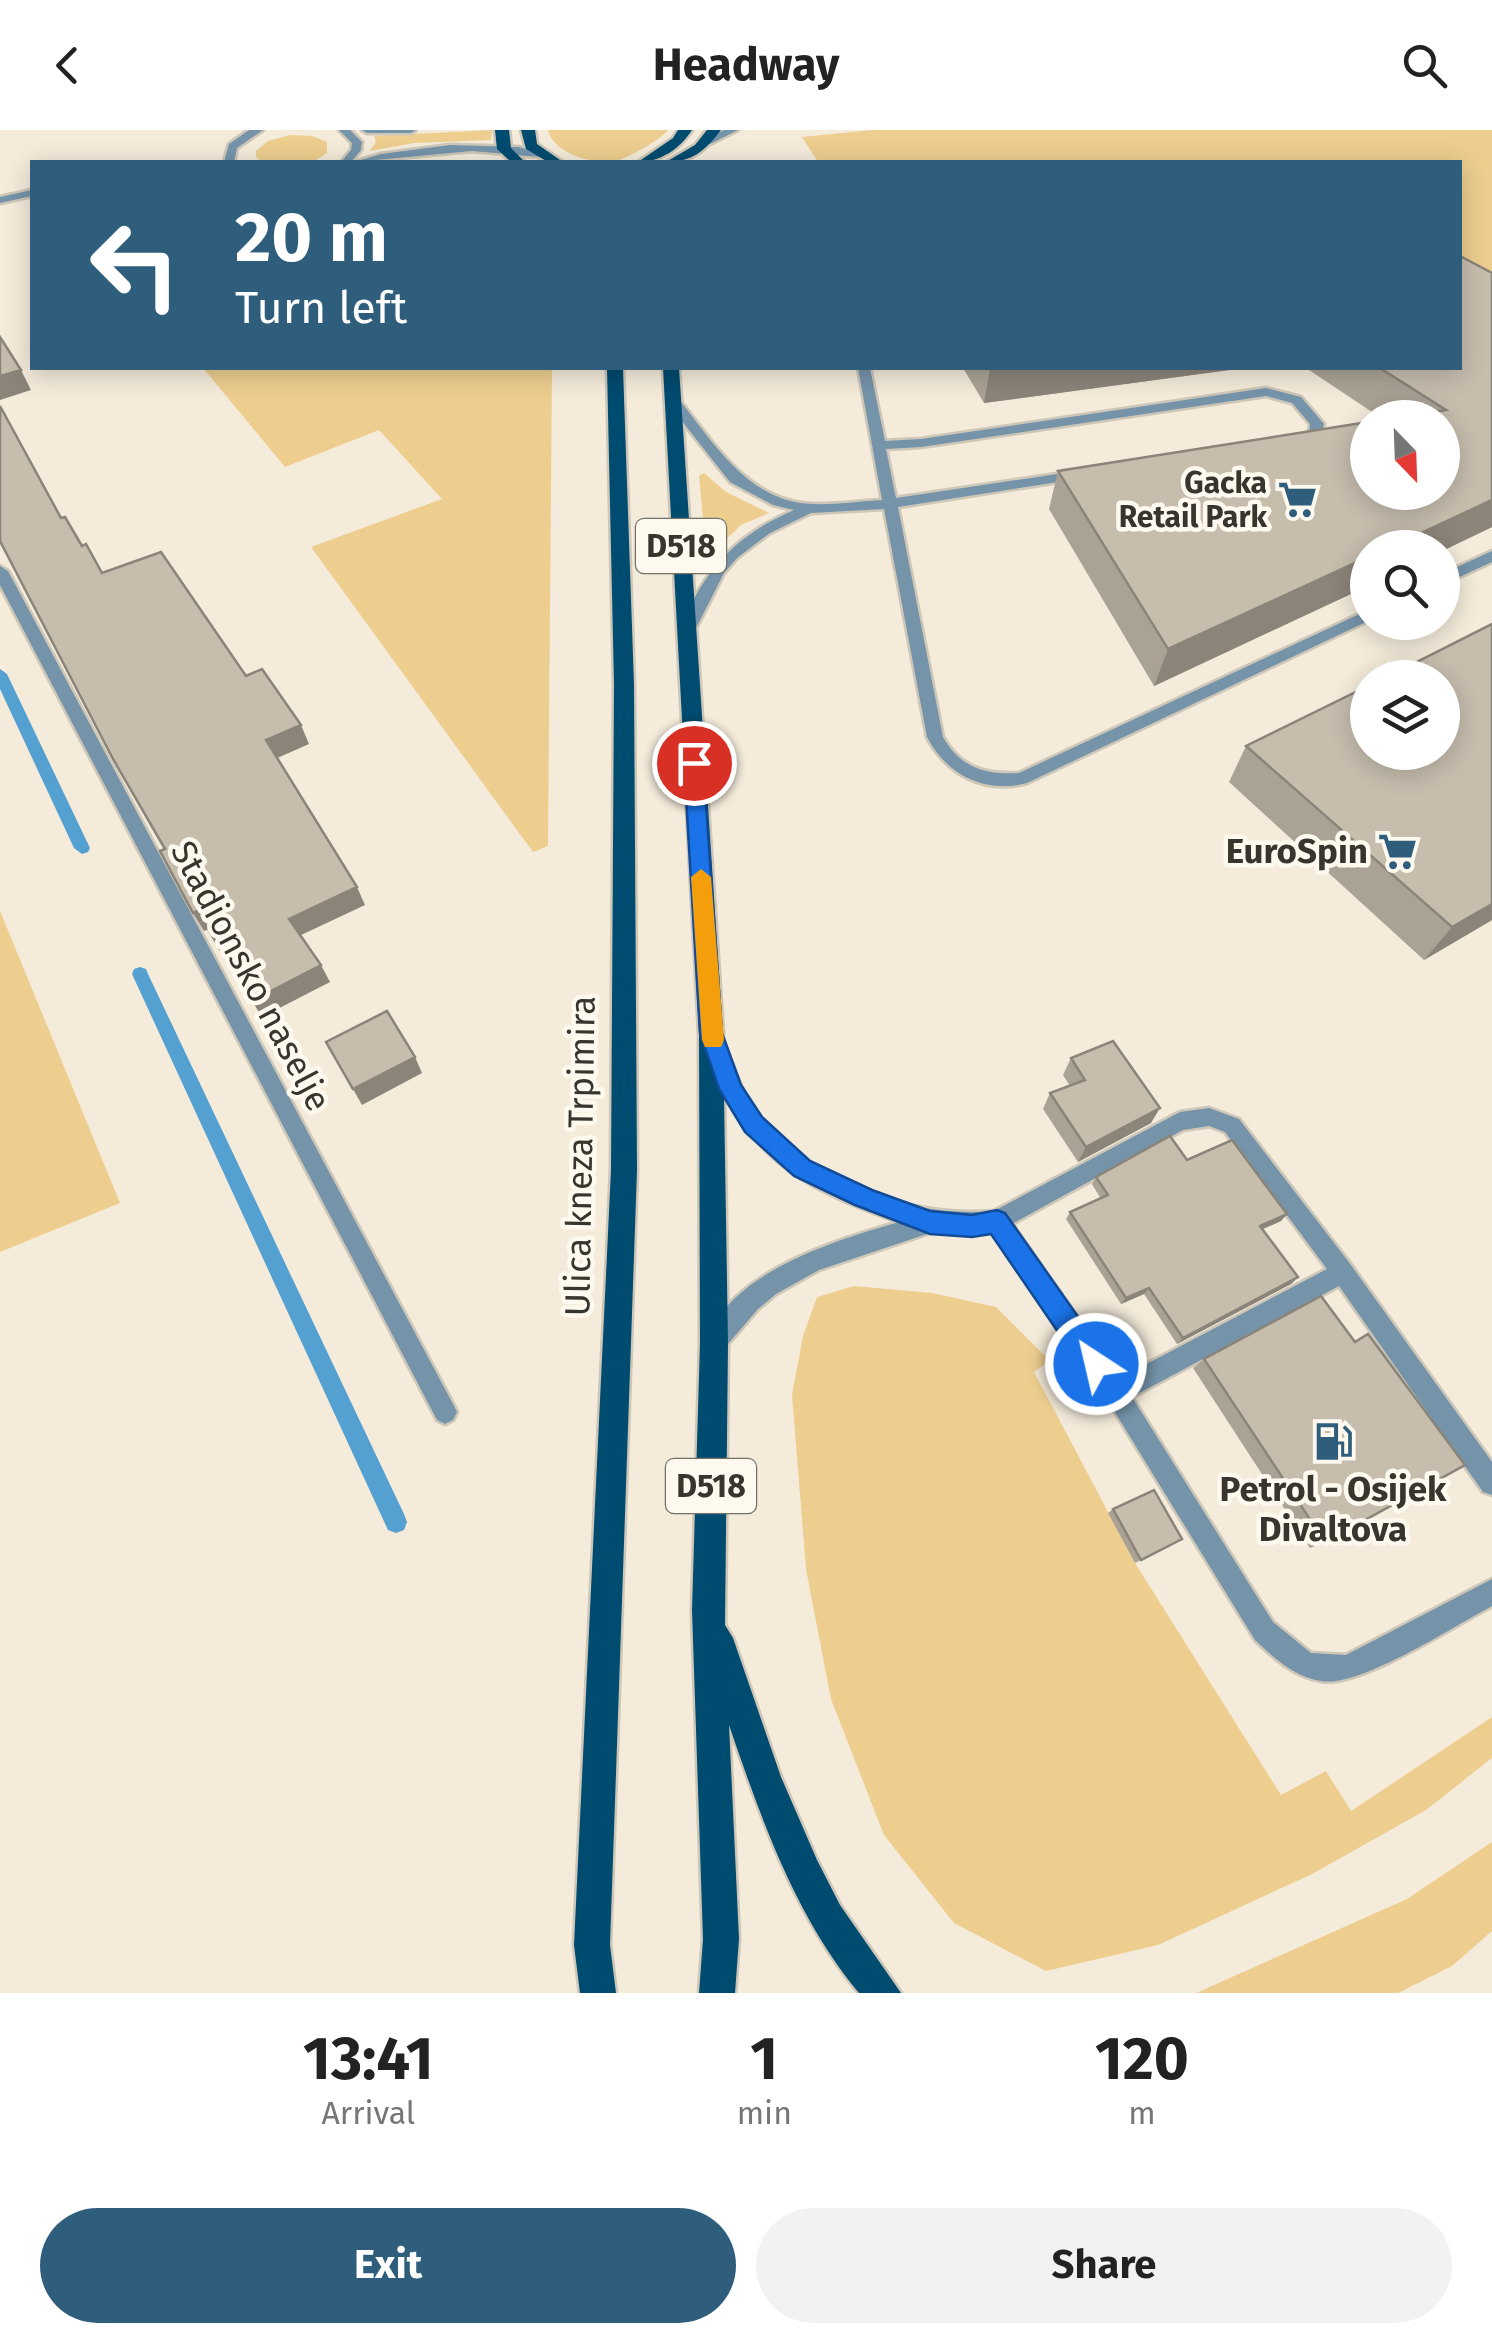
<!DOCTYPE html>
<html lang="en">
<head>
<meta charset="utf-8">
<style>
  :root { --surface:#fff; --page:#f2f2f2; --text:#222; --muted:#767676; --accent:#2f5e7d }
  body { margin:0; font-family:"Fira Sans",sans-serif; background:var(--page); color:var(--text); height:100vh; display:flex; flex-direction:column; font-size:38px; white-space:nowrap }
  * { box-sizing:border-box; margin:0 }
  p { font-size:32px; color:var(--muted) }
  .icon { flex:none; width:55px; height:55px; fill:none; stroke:currentColor; stroke-width:2; stroke-linecap:round; stroke-linejoin:round }
  .map { position:relative; height:1863px; overflow:hidden }
  .panel { display:flex; flex-direction:column; background:var(--surface); flex:1 }
  .panel>* { flex:none }
  .guide { position:absolute; left:30px; top:30px; width:1432px; height:210px; border-radius:0px; box-shadow:0 5px 25px #0003; background:#2f5e7d; color:#fff; overflow:hidden }
  .needle { width:65px; rotate:157deg }
  .fabs { position:absolute; left:1350px; top:270px; display:grid; gap:20px }
  .fabs a { display:grid; place-items:center; width:110px; height:110px; border-radius:50%; background:var(--surface); box-shadow:0 5px 25px #0003; font-size:50px }
  .pin { position:absolute; display:grid; place-items:center; width:85px; height:85px; color:#fff; margin:-42px; border:5px solid #fff; border-radius:50%; box-shadow:0 2px 10px #0007 }
  .me { position:absolute; width:110px; margin:-55px; rotate:325deg; stroke-linejoin:round; filter:drop-shadow(0 0 8px #0008) }
  .turn { display:flex; align-items:center; gap:35px; height:210px; padding:0 40px; font-size:45px }
  .turn .icon { width:130px; height:130px; stroke-width:2.5 }
  .turn b { display:block; font-size:70px; line-height:85px }
  .eta { display:flex; justify-content:space-evenly; align-items:center; height:170px; text-align:center }
  .eta b { font-size:60px; font-weight:700; line-height:70px }
  .action { display:flex; gap:20px; margin-top:auto; padding:20px 40px }
  .action a { flex:1; height:115px; border-radius:60px; background:var(--accent); color:#fff; font-size:40px; font-weight:700; line-height:115px; text-align:center }
  .action a+a { background:var(--page); color:var(--text) }
  header { display:flex; justify-content:space-between; align-items:center; height:130px; padding:0 40px; background:var(--surface); font-size:45px; font-weight:700 }
  .map>svg:first-child { display:block }
  .green { fill:#edce8f }
  .lines { fill:none; stroke-linecap:round; stroke-linejoin:round }
  .stream { fill:#53a0d1; fill-rule:evenodd }
  .service-casing { stroke:#cec7b8; stroke-width:5 }
  .minor-casing { stroke:#cec7b8; stroke-width:5 }
  .primary-casing { stroke:#cec7b8; stroke-width:5 }
  .service { fill:#7594aa; fill-rule:evenodd }
  .minor { fill:#7594aa; fill-rule:evenodd }
  .primary { fill:#004b70; fill-rule:evenodd }
  .wall { fill:#aaa395 }
  .shaded-wall { fill:#8b8479 }
  .building { fill:#c6bdad; stroke:#8b8479; stroke-width:2.5 }
  .route { fill:#1a73e8; stroke:#114b97; stroke-width:2.5 }
  .slow { fill:#f59e0b }
  .labels { text-anchor:middle; stroke-width:9; stroke-linejoin:round; paint-order:stroke }
  .far-poi-label { font-size:30px; font-weight:bold; fill:#38352e; stroke:#fef9ee; text-anchor:end }
  .shield { fill:#fef9ee; stroke:#737068; stroke-width:2.5 }
  .shield-label { font-size:32px; font-weight:bold; fill:#38352e }
  .poi-label { font-size:35px; font-weight:bold; fill:#38352e; stroke:#fef9ee; text-anchor:end }
  .street-label { font-size:35px; fill:#38352e; stroke:#fef9ee }
</style>
</head>
<body>
<header><svg class="icon" aria-label="back" viewBox="0 0 24 24"><path d="M15 5l-7 7 7 7"/></svg>Headway<svg class="icon" aria-label="search" viewBox="0 0 24 24"><circle cx="10" cy="10" r="6"/><path d="M15 15l6 6"/></svg></header>
<div class="map">
<svg width="1492" height="1863" viewBox="0 0 1492 1863">
  <rect width="100%" height="100%" fill="#f4ebda"/>
  <!-- green -->
  <g class="green">
    <polygon points="492,0 491,10 414,13 370,21 376,12 374,6"/>
    <path d="M 548,0 L 668,0 C 660,10 634,24 622,29 C 599,38 553,24 548,0 Z"/>
    <polygon points="873,0 1492,0 1492,155 1460,138 1460,32 818,32 802,7"/>
    <polygon points="290,5 312,6 327,12 327,23 313,32 262,32 256,27 256,21 268,11"/>
    <polygon points="203,238 552,238 548,716 533,722 311,417 442,369 379,300 285,337"/>
    <polygon points="704,343 726,362 769,383 741,395 716,419 706,420 699,346"/>
    <polygon points="0,781 120,1073 0,1122"/>
    <polygon points="854,1156 932,1163 996,1177 1050,1231 1034,1242 1135,1433 1281,1665 1326,1641 1351,1681 1492,1587 1492,1628 1426,1680 1312,1744 1158,1815 1046,1841 954,1793 884,1705 831,1569 806,1439 792,1265 803,1206 817,1167"/>
    <polygon points="1492,1712 1492,1801 1452,1836 1398,1863 1196,1863 1407,1769"/>
  </g>
  <g class="lines">
    <!-- stream -->
    <g class="stream">
      <polygon points="0,539 7,544 90,718 88,722 82,724 74,718 0,559"/>
      <polygon points="140,837 146,839 148,844 404,1384 407,1392 404,1400 396,1403 388,1400 132,844 134,839"/>
    </g>
    <defs>
      <g id="service">
        <path d="M 858,238 L 870,238 L 885,311 L 921,309 L 1266,258 L 1301,267 L 1324,294 L 1320,307 L 1300,315 L 1290,315 L 1290,309 L 1309,302 L 1310,294 L 1292,273 L 1266,266 L 921,317 L 886,319 L 896,368 L 1084,340 L 1091,344 L 1084,348 L 898,377 L 943,607 C 960,638 986,645 1019,643 L 1368,480 L 1368,491 L 1027,653 C 984,664 947,645 927,607 L 884,379 L 811,383 L 770,403 L 737,428 L 724,443 L 692,506 L 680,506 L 678,502 C 704,441 732,407 794,380 L 773,375 L 730,352 L 666,271 L 678,268 C 713,312 749,373 813,374 C 836,375 859,371 882,370 Z"/>
        <polygon points="1492,421 1492,432 1442,455 1442,444"/>
        <path d="M 715,907 L 722,909 C 733,933 739,958 754,979 C 806,1051 909,1089 994,1081 L 1180,982 L 1209,978 L 1239,989 L 1351,1135 L 1492,1332 L 1492,1365 L 1483,1362 L 1339,1156 L 1132,1267 L 1273,1492 L 1311,1523 L 1346,1525 L 1492,1449 L 1492,1476 C 1454,1496 1360,1558 1321,1551 C 1294,1547 1274,1528 1255,1510 L 1108,1271 L 992,1101 L 936,1101 L 819,1140 L 776,1164 L 758,1179 L 722,1221 L 714,1224 L 706,1221 L 703,1213 C 733,1141 831,1112 899,1092 C 795,1056 742,1023 705,915 L 708,909 ZM 1209,996 L 1225,1002 L 1327,1139 L 1120,1248 L 1012,1094 L 1183,1000 Z"/>
      </g>
      <g id="minor">
        <polygon points="249,0 263,0 237,18 234,32 224,32 229,14"/>
        <polygon points="339,0 350,0 362,12 361,20 351,32 341,32 351,20 352,13"/>
        <polygon points="362,0 416,0 411,3 367,3"/>
        <polygon points="724,0 738,0 710,14 701,12"/>
        <polygon points="450,15 518,17 545,24 540,27 472,21 354,32 381,24"/>
        <polygon points="32,60 32,66 0,73 0,67"/>
        <polygon points="0,436 8,441 453,1274 457,1282 453,1290 445,1294 437,1290 0,455"/>
      </g>
      <g id="primary">
        <polygon points="495,0 509,0 511,18 525,32 511,32 497,19"/>
        <polygon points="521,0 535,0 537,14 563,32 548,32 526,19"/>
        <path d="M 678,0 L 692,0 C 680,19 660,32 638,32 L 673,8 Z"/>
        <path d="M 707,0 L 721,0 C 705,21 692,32 666,32 L 695,15 Z"/>
        <polygon points="607,238 623,238 634,555 637,1040 610,1815 616,1863 580,1863 574,1815 611,1040 614,555"/>
        <path d="M 663,238 L 679,238 L 723,903 L 728,1213 L 725,1495 L 733,1508 L 781,1647 L 817,1730 L 840,1775 L 901,1863 L 859,1863 C 795,1786 761,1688 729,1595 L 739,1809 L 735,1863 L 699,1863 L 703,1809 L 692,1480 L 700,1213 L 699,903 Z"/>
      </g>
    </defs>
    <!-- service casing -->
    <use href="#service" class="service-casing"/>
    <!-- minor casing -->
    <use href="#minor" class="minor-casing"/>
    <!-- primary casing -->
    <use href="#primary" class="primary-casing"/>
    <!-- service -->
    <use href="#service" class="service"/>
    <!-- minor -->
    <use href="#minor" class="minor"/>
    <!-- primary -->
    <use href="#primary" class="primary"/>
  </g>
  <!-- wall -->
  <g class="wall">
    <polygon points="1492,143 1492,397 1442,421 1368,418 1368,456 1154,556 1049,379 1058,341 1442,288 1381,288 1306,238 1460,238"/>
    <polygon points="963,238 1244,238 984,273"/>
    <polygon points="1246,616 1492,790 1424,830 1229,652"/>
    <polygon points="1071,928 1151,993 1078,1032 1043,979 1050,963 1070,956 1063,945"/>
    <polygon points="1187,1030 1287,1084 1281,1091 1262,1099 1298,1147 1291,1154 1177,1214 1144,1164 1121,1174 1066,1089 1070,1082 1101,1069 1092,1054 1096,1047"/>
    <polygon points="1204,1229 1325,1412 1310,1418 1193,1238"/>
    <polygon points="1113,1379 1182,1409 1135,1433 1108,1383"/>
  </g>
  <!-- shaded-wall -->
  <g class="shaded-wall">
    <polygon points="990,238 1244,238 984,273"/>
    <polygon points="21,240 31,260 0,270 0,246"/>
    <polygon points="1492,370 1492,397 1442,421 1442,418 1389,418"/>
    <polygon points="1368,427 1368,456 1154,556 1168,519"/>
    <polygon points="301,595 309,614 275,629 266,610"/>
    <polygon points="357,757 365,775 299,806 289,789"/>
    <polygon points="1492,774 1492,790 1424,830 1452,797"/>
    <polygon points="197,781 209,799 204,801 193,783"/>
    <polygon points="321,835 330,852 262,887 252,871"/>
    <polygon points="415,927 422,943 362,975 353,959"/>
    <polygon points="1160,978 1151,993 1078,1032 1086,1017"/>
    <polygon points="1287,1084 1281,1091 1254,1103 1260,1096"/>
    <polygon points="1298,1147 1291,1154 1177,1214 1183,1208"/>
    <polygon points="1149,1158 1144,1164 1121,1174 1126,1168"/>
  </g>
  <!-- building -->
  <g class="building">
    <polygon points="1460,126 1492,143 1492,370 1389,418 1368,418 1368,427 1168,519 1058,341 1368,292 1368,362 1442,362 1442,288 1396,288 1446,280 1380,238 1460,238"/>
    <polygon points="0,207 21,240 0,246"/>
    <polygon points="0,276 61,388 65,387 82,416 86,414 102,443 161,422 246,546 262,539 301,595 266,610 357,757 289,789 321,835 252,871 197,781 193,783 160,721 165,719 113,629 0,411"/>
    <polygon points="1492,494 1492,774 1452,797 1246,616 1368,556 1368,622 1442,622 1442,548 1385,548"/>
    <polygon points="387,881 415,927 353,959 326,912"/>
    <polygon points="1113,911 1160,978 1086,1017 1050,963 1085,950 1071,928"/>
    <polygon points="1170,1006 1187,1030 1232,1010 1287,1084 1260,1096 1298,1147 1183,1208 1149,1158 1126,1168 1070,1082 1108,1065 1096,1047"/>
    <polygon points="1321,1166 1355,1212 1368,1204 1465,1335 1325,1412 1204,1229"/>
    <polygon points="1154,1360 1182,1409 1141,1430 1113,1379"/>
  </g>
  <!-- route -->
  <polygon class="route" points="694,626 703,633 722,903 741,955 762,987 810,1031 872,1060 930,1081 972,1085 997,1080 1005,1083 1105,1225 1109,1234 1105,1243 1096,1247 1086,1243 991,1104 972,1107 930,1104 855,1075 794,1046 745,1002 719,959 700,903 684,633"/>
  <!-- slow -->
  <polygon class="slow" points="701,739 711,747 724,910 721,917 705,917 702,910 691,747"/>
  <!-- icons -->
  <defs>
    <symbol id="supermarket-bare" viewBox="-9 -9 18 18"><path d="M-6-5.5h2.5l.6 2H6L4.5 2H-2.5L-4.4-4H-6ZM-1.5 3.2a1.3 1.3 0 1 0 .1 0ZM3 3.2a1.3 1.3 0 1 0 .1 0Z" fill="#2f5e7d" stroke="#fef9ee" stroke-width="2.5" paint-order="stroke"/></symbol>
    <symbol id="fuel-bare" viewBox="-9 -9 18 18"><path d="M-5.5-6h7V0h2V4h1.3V-2.5L3-4.5l.8-.8L6-3V5H2.5V1h-1V6h-7ZM-4.2-4.7v3.2H.2V-4.7Z" fill="#2f5e7d" stroke="#fef9ee" stroke-width="2.5" paint-order="stroke"/></symbol>
  </defs>
  <g fill-rule="evenodd">
    <use href="#supermarket-bare" x="1270" y="342" width="55" height="55"/>
    <use href="#supermarket-bare" x="1370" y="694" width="55" height="55"/>
    <use href="#fuel-bare" x="1306" y="1284" width="55" height="55"/>
  </g>
  <g class="labels">
    <!-- far-poi labels -->
    <g class="far-poi-label">
      <text x="1267" y="363">Gacka<tspan x="1267" dy="34">Retail Park</tspan></text>
    </g>
    <!-- shield labels -->
    <g class="shield">
      <rect x="636" y="389" width="90" height="54" rx="8"/>
      <rect x="666" y="1329" width="90" height="54" rx="8"/>
    </g>
    <g class="shield-label">
      <text x="681" y="427">D518</text>
      <text x="711" y="1367">D518</text>
    </g>
    <!-- poi labels -->
    <g class="poi-label">
      <text x="1368" y="733">EuroSpin</text>
      <text x="1333" y="1371" text-anchor="middle">Petrol - Osijek<tspan x="1333" dy="40">Divaltova</tspan></text>
    </g>
    <!-- street labels -->
    <g class="street-label">
      <text transform="translate(251 846) rotate(62)" y="12">Stadionsko naselje</text>
      <text transform="translate(580 1026) rotate(-89)" y="12">Ulica kneza Trpimira</text>
    </g>
  </g>
</svg>
<div class="fabs">
<a><svg class="needle" viewBox="-14 -14 28 28"><path d="M0-13l5 13h-10z" fill="#e53935"/><path d="M0 13l5-13h-10z" fill="#767676"/></svg></a>
<a><svg class="icon" aria-label="search" viewBox="0 0 24 24"><circle cx="10" cy="10" r="6"/><path d="M15 15l6 6"/></svg></a>
<a><svg class="icon" aria-label="layers" viewBox="0 0 24 24"><path d="M12 4l9 5-9 5-9-5zM3 14l9 5 9-5"/></svg></a>
</div>
<div class="pin" style="left:694px;top:633px;background:#d93025"><svg class="icon" aria-label="arrive" viewBox="0 0 24 24"><path d="M6 21V4h12l-3 4 3 4H6"/></svg></div>
<svg class="me" style="left:1096px;top:1234px" viewBox="-20 -20 40 40"><circle r="17" fill="#1a73e8" stroke="#fff" stroke-width="3"/><path d="M0-11L8 9 0 5-8 9z" fill="#fff"/></svg>
<div class="guide">
<div class="turn"><svg class="icon" aria-label="left" viewBox="0 0 24 24"><path d="M17 20v-9H6M10 6l-5 5 5 5"/></svg><div><b>20 m</b>Turn left</div></div>
</div>
</div>
<section class="panel">
<div class="eta">
<div><b>13:41</b><p>Arrival</p></div>
<div><b>1</b><p>min</p></div>
<div><b>120</b><p>m</p></div>
</div>
<div class="action"><a>Exit</a><a>Share</a></div>
</section>
</body>
</html>
